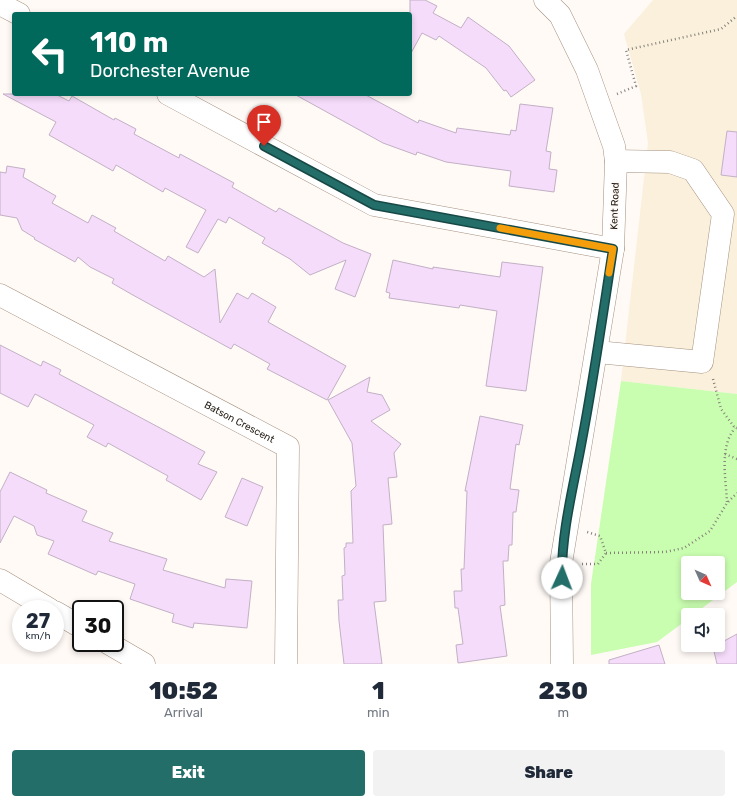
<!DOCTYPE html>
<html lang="en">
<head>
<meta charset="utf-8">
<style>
  :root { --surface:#fff; --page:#f2f2f3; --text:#1f2937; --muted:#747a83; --accent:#246e6a }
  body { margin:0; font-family:Rubik,sans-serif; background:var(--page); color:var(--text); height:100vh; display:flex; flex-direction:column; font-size:15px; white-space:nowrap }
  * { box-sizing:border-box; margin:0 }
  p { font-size:13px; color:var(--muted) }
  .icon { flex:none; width:22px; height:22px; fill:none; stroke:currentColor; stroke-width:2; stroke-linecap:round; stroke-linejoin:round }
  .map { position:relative; height:664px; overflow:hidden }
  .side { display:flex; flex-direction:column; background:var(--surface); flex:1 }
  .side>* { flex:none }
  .guide { position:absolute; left:12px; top:12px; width:400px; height:84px; border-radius:4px; box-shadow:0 2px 6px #0003; background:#00695c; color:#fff; overflow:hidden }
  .needle { width:26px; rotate:135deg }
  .fabs { position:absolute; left:681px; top:556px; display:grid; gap:8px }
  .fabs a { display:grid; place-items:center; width:44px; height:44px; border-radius:4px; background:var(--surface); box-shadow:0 2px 6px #0003; font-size:20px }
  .speed { position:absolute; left:12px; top:600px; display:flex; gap:8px; font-size:20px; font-weight:700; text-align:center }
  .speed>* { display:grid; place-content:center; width:52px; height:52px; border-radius:50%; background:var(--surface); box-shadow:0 2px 6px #0003; line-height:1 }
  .speed small { font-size:10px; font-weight:400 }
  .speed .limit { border:2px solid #111; border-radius:6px; background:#fff; color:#111 }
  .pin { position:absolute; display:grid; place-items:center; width:34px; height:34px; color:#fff; margin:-41px -17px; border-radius:50% 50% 50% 0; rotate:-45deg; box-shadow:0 0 4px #0007 }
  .pin .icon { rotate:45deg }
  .me { position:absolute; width:44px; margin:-22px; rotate:2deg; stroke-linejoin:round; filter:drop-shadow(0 0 3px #0008) }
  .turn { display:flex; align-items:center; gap:14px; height:84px; padding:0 12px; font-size:18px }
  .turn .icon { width:52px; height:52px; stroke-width:2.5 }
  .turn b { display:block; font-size:28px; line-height:34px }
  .eta { display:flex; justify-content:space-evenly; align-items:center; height:68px; text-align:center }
  .eta b { font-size:24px; font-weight:800; line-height:28px }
  .action { display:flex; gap:8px; margin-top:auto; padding:8px 12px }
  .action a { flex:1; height:46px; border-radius:4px; background:var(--accent); color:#fff; font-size:16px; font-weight:800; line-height:46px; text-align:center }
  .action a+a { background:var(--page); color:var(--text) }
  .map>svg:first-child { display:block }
  .education { fill:#faf0db }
  .green { fill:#c9fdb0; fill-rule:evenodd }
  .building { fill:#f5dcfa; stroke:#c2b0c5 }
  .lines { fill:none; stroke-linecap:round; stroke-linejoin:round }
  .minor-casing { stroke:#a59180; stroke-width:23 }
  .path { stroke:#86807a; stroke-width:2.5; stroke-dasharray:1 3; stroke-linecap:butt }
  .minor { stroke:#fff; stroke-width:22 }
  .route-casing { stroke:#174845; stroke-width:10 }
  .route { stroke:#246e6a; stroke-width:7 }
  .slow { stroke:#f59e0b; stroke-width:7 }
  .labels { text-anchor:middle; stroke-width:3; stroke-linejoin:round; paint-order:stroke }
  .street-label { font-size:10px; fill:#201811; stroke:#fffaf6 }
</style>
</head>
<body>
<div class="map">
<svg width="737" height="664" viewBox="0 0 737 664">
  <rect width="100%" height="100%" fill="#fffaf6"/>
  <!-- education -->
  <polygon class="education" points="653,0 737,0 737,394 621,381 648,143 641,94 624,34"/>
  <!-- green -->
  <path class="green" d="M 621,381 L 737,394 L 737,582 L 693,615 L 688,615 L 688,619 L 657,642 L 591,655 L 591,584 ZM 688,563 L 718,563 L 718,593 L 688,593 Z"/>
  <!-- building -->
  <g class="building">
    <polygon points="410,0 425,0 437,6 433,13 461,28 468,17 509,46 535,80 511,97 506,90 504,91 486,68 439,36 436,40 422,33 410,55"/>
    <polygon points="3,94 55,94 69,101 72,96 114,120 115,118 136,129 134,134 179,158 180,154 234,183 232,187 276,212 279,208 343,243 371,254 355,297 335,289 346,260 310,275 290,259 262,243 265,238 229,217 226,223 218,219 198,253 186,247 206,210 165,188 163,192 116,165 113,171 49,135 56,122"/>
    <polygon points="294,94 364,94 418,123 419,120 456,133 457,128 510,135 511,130 516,131 520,104 553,108 546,151 551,152 549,169 557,170 554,192 509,186 511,171 446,162 417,152 416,155 383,143"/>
    <polygon points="727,131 737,132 737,177 721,175"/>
    <polygon points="7,166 25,169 23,177 56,196 52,203 88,223 92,215 116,228 114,231 165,261 168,256 204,277 215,269 220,323 237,293 248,299 252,293 276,307 268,322 346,366 327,400 267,369 270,364 234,344 231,349 131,294 112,283 114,279 90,267 78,257 75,262 34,239 35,238 22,230 17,218 0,215 0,172 6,173"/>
    <polygon points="393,260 433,269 433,267 500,277 502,262 543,267 526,391 486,386 497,311 460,305 459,308 389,298 390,293 386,292"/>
    <polygon points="0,345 41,366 43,361 61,370 59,374 205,452 198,464 217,472 201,500 166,480 168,476 108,443 106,447 87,437 94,425 35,394 28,407 0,393"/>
    <polygon points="370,377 367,392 382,395 390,410 371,421 401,444 394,453 397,477 388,478 392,524 383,525 386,601 374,602 382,664 344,664 339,621 338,600 343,600 342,576 345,575 344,548 346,547 346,543 353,543 351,491 356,486 352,443 328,400"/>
    <polygon points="480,416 523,425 519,445 516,444 510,489 519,490 516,512 513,512 512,545 509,545 508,561 503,561 505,605 500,606 507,656 458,663 456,645 463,644 458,608 455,608 454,591 462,591 461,569 464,569 467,491 465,491"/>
    <polygon points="10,472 47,490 46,493 87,511 82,521 113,533 109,541 167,559 163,570 225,588 226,579 252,581 247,628 194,623 193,628 172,622 174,614 130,599 135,584 98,571 96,575 48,554 54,541 37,535 34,526 14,516 0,543 0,492"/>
    <polygon points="242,478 263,487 247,526 225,517"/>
    <polygon points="737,634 737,664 717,664 713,647"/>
    <polygon points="659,645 665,664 609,664 609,660"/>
  </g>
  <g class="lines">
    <defs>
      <g id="minor">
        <polyline points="545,0 560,15 587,70 614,146 616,161 613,249 561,563 562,664"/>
        <polyline points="0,4 19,14"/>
        <polyline points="168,94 374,205 613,249"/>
        <path id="s1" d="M 0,295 L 288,447 L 286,664"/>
        <polyline points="597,352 702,362 723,214 693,170 670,162 616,161"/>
        <polyline points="0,580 49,609"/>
        <polyline points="55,612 81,627"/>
        <polyline points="108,643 144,664"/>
      </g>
    </defs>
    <!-- minor casing -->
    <use href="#minor" class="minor-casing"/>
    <!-- path -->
    <g class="path">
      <polyline points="617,94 636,86 626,50 721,29 737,16"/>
      <polyline points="713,379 721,409 735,428 737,428"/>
      <polyline points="725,454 737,459"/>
      <path d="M 727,502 C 726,479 719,447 735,428"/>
      <polyline points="606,553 665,552 684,548 710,531 727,503 737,493"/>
      <polyline points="582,564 598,564 606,553 600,536 587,532"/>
    </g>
    <!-- minor -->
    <use href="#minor" class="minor"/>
  </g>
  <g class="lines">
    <defs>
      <path id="route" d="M 264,146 L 374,205 L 613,249 C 603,313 594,377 582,440 C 574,485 561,532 562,578"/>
    </defs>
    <!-- route casing -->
    <use href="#route" class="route-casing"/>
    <!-- route -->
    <use href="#route" class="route"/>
    <!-- slow -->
    <polyline class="slow" points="500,228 613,249 609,273"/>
  </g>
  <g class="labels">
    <!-- street labels -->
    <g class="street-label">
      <text transform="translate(614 206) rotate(-88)" y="4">Kent Road</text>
      <text dy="4" stroke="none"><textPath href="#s1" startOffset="271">Batson Crescent</textPath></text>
    </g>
  </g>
</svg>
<div class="fabs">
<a><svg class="needle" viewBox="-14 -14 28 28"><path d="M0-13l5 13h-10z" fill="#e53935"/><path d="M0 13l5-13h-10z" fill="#747a83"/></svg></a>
<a><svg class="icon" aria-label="sound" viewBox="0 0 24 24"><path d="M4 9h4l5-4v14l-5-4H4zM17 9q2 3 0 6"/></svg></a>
</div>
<div class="speed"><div>27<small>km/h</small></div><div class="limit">30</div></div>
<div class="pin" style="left:264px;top:146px;background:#d93025"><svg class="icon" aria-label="arrive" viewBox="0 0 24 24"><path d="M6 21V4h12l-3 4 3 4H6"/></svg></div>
<svg class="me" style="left:562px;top:578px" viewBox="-20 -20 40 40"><circle r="19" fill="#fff"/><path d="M0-13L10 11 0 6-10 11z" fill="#246e6a"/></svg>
<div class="guide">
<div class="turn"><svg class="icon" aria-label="left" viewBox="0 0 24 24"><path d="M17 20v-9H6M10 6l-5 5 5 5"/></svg><div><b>110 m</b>Dorchester Avenue</div></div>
</div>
</div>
<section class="side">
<div class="eta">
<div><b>10:52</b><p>Arrival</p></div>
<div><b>1</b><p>min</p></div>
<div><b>230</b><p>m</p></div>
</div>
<div class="action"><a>Exit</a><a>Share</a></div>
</section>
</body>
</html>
